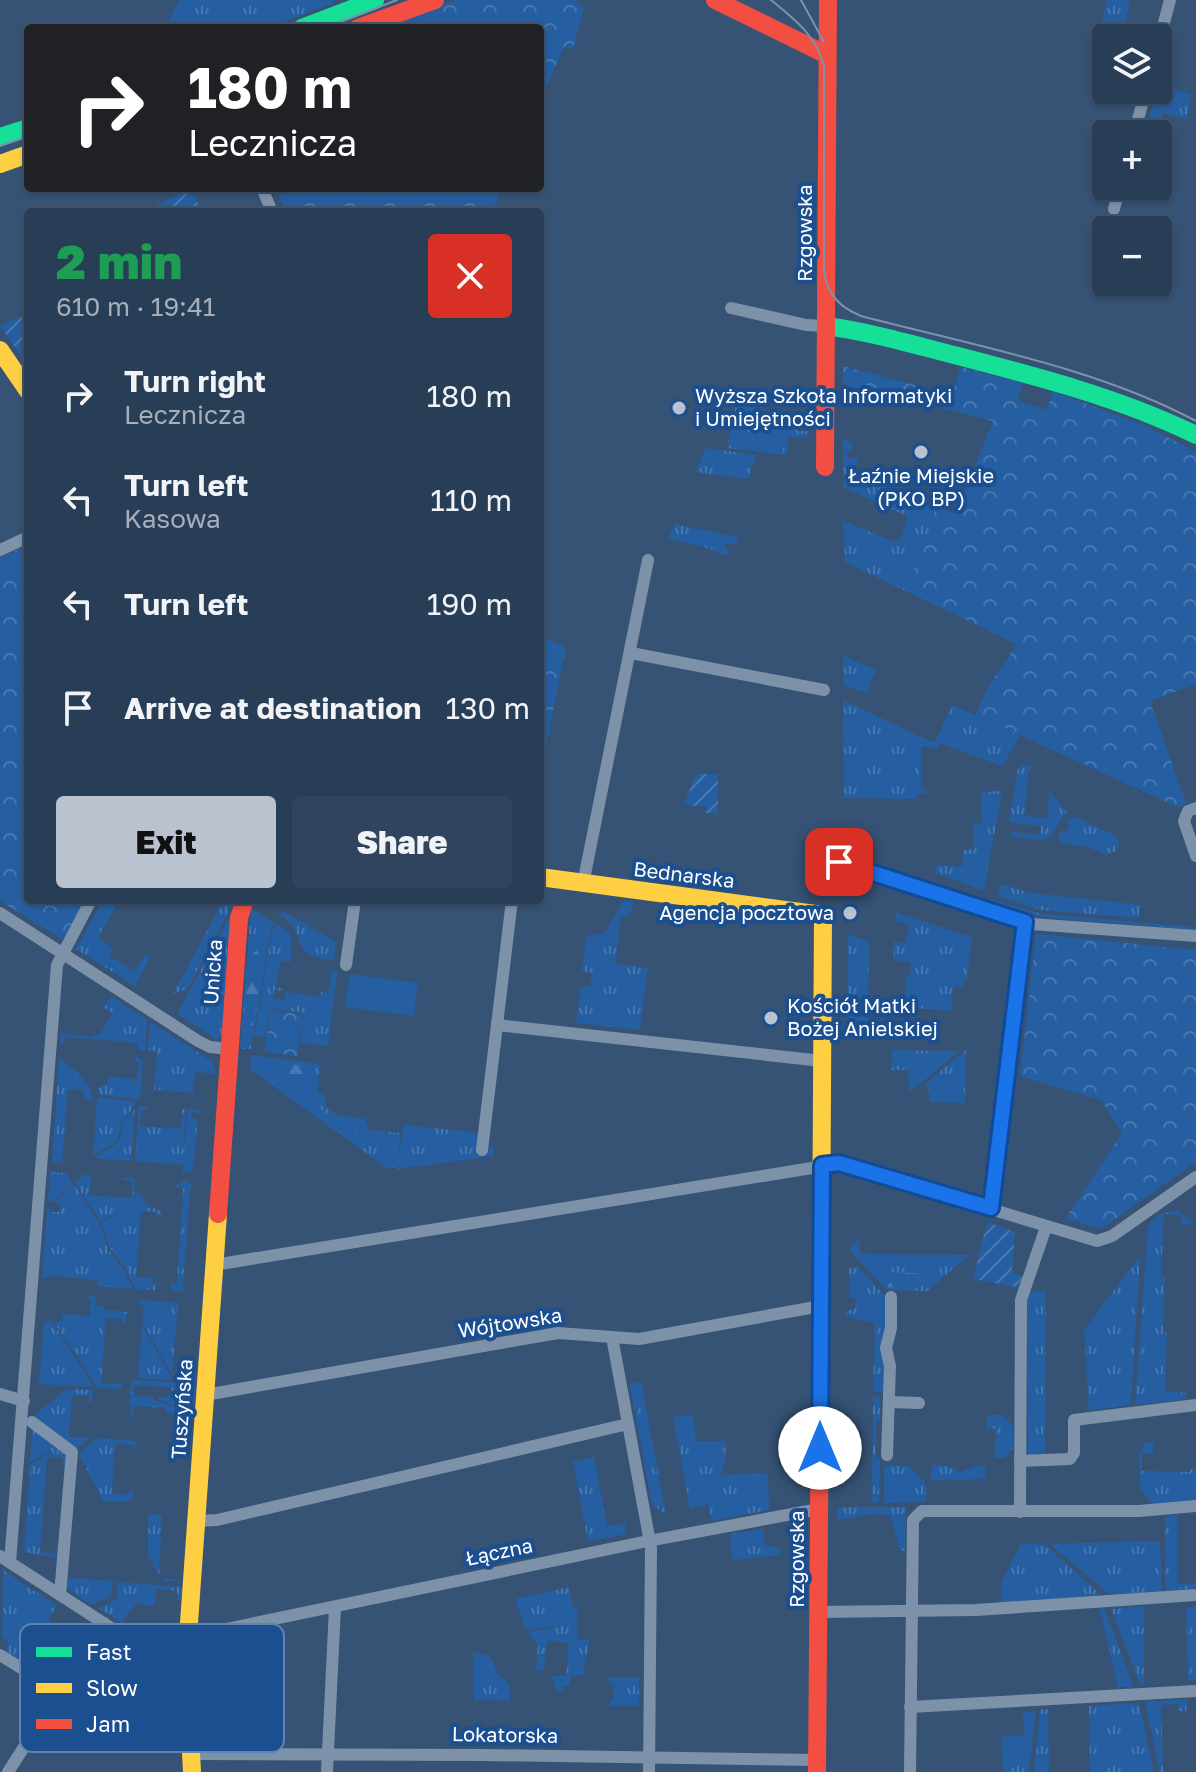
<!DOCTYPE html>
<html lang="en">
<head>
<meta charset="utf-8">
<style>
  :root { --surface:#283e57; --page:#30455d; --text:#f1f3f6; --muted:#a5aeba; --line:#44576d; --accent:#b9c2ce }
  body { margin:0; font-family:"Golos Text",sans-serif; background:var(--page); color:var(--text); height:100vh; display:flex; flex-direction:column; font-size:30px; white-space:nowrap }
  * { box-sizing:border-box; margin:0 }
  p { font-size:26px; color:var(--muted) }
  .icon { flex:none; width:44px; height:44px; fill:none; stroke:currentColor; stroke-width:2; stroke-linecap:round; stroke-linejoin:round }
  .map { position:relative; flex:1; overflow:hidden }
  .panel { position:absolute; left:24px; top:208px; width:520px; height:696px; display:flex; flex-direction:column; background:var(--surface); border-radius:8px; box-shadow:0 2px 6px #0004,0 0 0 2px var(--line) }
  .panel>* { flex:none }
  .banner { position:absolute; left:24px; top:24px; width:520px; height:168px; border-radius:8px; box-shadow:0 2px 6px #0004,0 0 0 2px var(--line); background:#202124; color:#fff; overflow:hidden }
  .fabs { position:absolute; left:1092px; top:24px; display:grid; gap:16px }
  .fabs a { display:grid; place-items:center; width:80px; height:80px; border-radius:8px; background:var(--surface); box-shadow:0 2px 6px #0004,0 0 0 2px var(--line); font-size:40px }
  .pin { position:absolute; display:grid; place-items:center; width:68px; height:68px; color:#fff; margin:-34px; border-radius:16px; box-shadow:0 4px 12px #0006 }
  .me { position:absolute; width:88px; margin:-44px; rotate:0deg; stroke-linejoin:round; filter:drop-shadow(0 0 6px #0008) }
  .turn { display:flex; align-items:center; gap:28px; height:168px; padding:0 32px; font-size:36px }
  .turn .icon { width:104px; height:104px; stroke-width:2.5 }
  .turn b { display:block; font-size:56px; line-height:68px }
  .round { display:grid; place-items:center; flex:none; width:84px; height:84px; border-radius:8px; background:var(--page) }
  .summary { display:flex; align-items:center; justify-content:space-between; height:136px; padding:0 32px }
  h1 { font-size:48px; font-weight:800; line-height:60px; color:#1e9e55 }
  .action { display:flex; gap:16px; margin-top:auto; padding:16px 32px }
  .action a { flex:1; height:92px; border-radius:8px; background:var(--accent); color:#111; font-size:32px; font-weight:800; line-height:92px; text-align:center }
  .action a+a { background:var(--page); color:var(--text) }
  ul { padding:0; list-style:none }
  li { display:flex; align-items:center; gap:24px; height:104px; padding:0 32px }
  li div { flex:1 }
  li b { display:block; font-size:30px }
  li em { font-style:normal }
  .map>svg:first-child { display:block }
  .grass { fill:url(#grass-tufts) }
  .forest { fill:url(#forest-firs) }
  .park { fill:url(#park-crowns) }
  .garden { fill:url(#garden-furrows) }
  .pitch { fill:#265fa1 }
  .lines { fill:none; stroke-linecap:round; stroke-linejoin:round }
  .street { stroke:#7d92a8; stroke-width:12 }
  .fast { stroke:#16e098; stroke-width:18 }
  .slow { stroke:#ffcf43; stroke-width:18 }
  .jam { stroke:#f24e42; stroke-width:18 }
  .tram { stroke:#7e92a7; stroke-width:2 }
  .route-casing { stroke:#114b97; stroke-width:20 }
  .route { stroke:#1a73e8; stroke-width:14 }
  .poi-dot { fill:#b9c2ce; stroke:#1b4f8f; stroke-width:3 }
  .labels { text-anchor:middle; stroke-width:8; stroke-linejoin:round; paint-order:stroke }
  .street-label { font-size:20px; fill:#fff; stroke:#1b4f8f }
  .poi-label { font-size:20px; fill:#fff; stroke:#1b4f8f; text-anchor:start }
  .key { fill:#1b4f8f; stroke:#5f84b1; stroke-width:2 }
  .key-label { font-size:22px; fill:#fff }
</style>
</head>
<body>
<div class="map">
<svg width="1196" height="1772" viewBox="0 0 1196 1772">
  <defs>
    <pattern id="grass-tufts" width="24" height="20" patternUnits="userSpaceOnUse" patternTransform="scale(2)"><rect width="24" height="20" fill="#265fa1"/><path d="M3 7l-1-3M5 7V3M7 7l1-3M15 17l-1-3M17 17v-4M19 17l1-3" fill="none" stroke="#4777af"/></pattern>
    <pattern id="forest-firs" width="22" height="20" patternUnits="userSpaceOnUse" patternTransform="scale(2)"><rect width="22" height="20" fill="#265fa1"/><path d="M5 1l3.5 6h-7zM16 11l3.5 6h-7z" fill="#4777af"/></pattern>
    <pattern id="park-crowns" width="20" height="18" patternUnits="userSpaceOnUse" patternTransform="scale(2)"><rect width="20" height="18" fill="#265fa1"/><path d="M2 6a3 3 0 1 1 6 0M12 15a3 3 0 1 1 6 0" fill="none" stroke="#4777af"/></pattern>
    <pattern id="garden-furrows" width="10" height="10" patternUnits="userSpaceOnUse" patternTransform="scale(2)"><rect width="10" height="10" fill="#265fa1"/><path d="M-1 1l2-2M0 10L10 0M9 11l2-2" fill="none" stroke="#4777af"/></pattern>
  </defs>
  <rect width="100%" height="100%" fill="#365274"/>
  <!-- grass -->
  <g class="grass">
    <polygon points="179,0 335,0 333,3 268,28 166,28"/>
    <polygon points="1107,0 1127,0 1130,4 1122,37 1100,29"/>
    <polygon points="1158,86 1191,94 1187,119 1163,113 1160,122 1166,123 1161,142 1158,141 1158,134 1145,134"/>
    <polygon points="737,400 758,406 755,416 763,421 798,421 798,431 808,431 807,438 788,437 787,456 782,455 784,437 748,432 745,450 727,448"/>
    <polygon points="843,439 852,443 853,448 846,452 849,459 857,456 859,462 854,466 865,479 871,475 880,485 936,507 921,562 1017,644 845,562 843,521 895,542 902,538 907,516 843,487"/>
    <polygon points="706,448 756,455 748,479 696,472"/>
    <polygon points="675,524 738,537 737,544 725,543 725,548 729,551 728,556 701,546 668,539"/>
    <polygon points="843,656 876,670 866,693 844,685"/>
    <polygon points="843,700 934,743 953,705 1020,736 1002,766 940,743 937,750 932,747 921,747 921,788 928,793 919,794 915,799 844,798"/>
    <path d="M 1023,764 L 1032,767 L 1029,770 L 1024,816 L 1056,819 L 1048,817 L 1049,791 L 1067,812 C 1058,818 1057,835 1047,839 C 1037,842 1021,837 1011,837 L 1012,832 L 1040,835 L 1041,826 L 1012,823 L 1009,820 L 1018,769 Z"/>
    <polygon points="1002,791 984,891 936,873 936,866 963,866 963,850 973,849 973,824 982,823 982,792"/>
    <polygon points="1075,817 1116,836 1119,844 1116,851 1106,854 1088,847 1060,843 1058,837 1061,831 1066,833 1070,825 1065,822"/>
    <polygon points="1001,884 1031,893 1141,905 1139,918 1040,910 998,896"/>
    <polygon points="991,899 1042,914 1196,927 1196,930 1041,917 992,906"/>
    <polygon points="103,900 120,900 98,938 113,948 109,956 134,971 145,955 150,957 135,986 76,949"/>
    <polygon points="224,900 235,900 187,989 173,994"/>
    <polygon points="623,901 634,902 629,915 621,918 615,964 648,968 640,1030 576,1023 581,986 590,987 592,973 582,971 586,937 605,933"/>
    <polygon points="251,909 274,923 271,929 251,1049 240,1049"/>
    <path d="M 282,911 L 336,942 L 334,960 C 283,956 314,937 280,915 Z"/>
    <polygon points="232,912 222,1035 216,1039 177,1014"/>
    <polygon points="897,913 972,937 967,979 963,979 963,987 953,987 951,1011 905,1007 905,979 910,974 911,962 893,961 894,941 904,944 910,925 895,920"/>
    <polygon points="276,923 291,935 291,962 280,961 276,987 282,988 282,991 274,990 273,998 285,1000 286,992 319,997 321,992 328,994 332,971 337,972 328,1046 300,1043 304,1013 271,1008 265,1037 254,1036 272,930"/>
    <polygon points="848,934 869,942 868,1029 847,1028"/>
    <polygon points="112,997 147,1020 145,1051 138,1050 138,1043 65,1037 63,1044 60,1044 61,1033 90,1037 101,1033 112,1013 102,1006"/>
    <polygon points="150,1022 213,1062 217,1074 195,1072 193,1093 154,1090 157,1052 148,1050"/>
    <polygon points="892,1050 957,1051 957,1053 909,1093 908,1070 891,1070"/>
    <polygon points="966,1050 965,1103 929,1102 929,1090 925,1084"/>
    <polygon points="252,1055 321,1064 317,1093 325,1095 326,1108 337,1115 365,1119 369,1130 400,1133 398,1161 403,1125 480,1133 487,1147 494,1146 494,1156 398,1169 397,1167 387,1168 250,1069"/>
    <polygon points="136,1056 143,1061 140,1099 99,1095 98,1087 108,1084 108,1077 137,1079 139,1063 136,1062"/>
    <path d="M 59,1058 C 72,1070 93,1081 93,1101 L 84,1099 L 84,1090 L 68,1089 L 62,1163 L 52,1162 Z"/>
    <polygon points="99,1098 133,1101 136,1104 122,1122 117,1141 93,1156 97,1099"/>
    <polygon points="139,1106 147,1107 147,1110 141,1110 140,1126 182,1129 182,1109 186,1109 183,1157 188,1109 199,1110 199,1113 192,1112 191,1118 198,1120 193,1172 183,1173 183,1160 181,1165 135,1161"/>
    <polygon points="135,1109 131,1161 93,1158 118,1143 124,1121"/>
    <polygon points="50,1172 66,1173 100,1224 108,1249 124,1271 133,1289 98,1286 98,1280 49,1275 49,1278 42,1278 48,1204 50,1212 59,1212 60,1205 55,1203 72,1185 53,1202 48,1201"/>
    <polygon points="83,1175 91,1175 89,1195 131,1198 132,1181 123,1180 123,1177 135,1179 134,1201 137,1191 147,1204 142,1206 149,1205 162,1212 162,1218 157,1217 157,1212 141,1211 136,1277 153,1278 152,1283 158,1284 155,1290 135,1289 125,1267 110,1248 101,1222 132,1207 100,1221 75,1183"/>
    <polygon points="181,1181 189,1181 193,1188 190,1189 183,1286 187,1288 180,1292 172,1290 169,1283 177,1284 183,1188 175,1186"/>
    <path d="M 1176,1210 L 1192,1222 L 1191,1225 L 1181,1224 L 1181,1215 L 1164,1214 L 1161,1276 L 1165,1277 L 1163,1332 L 1167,1333 L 1165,1391 L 1186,1393 L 1186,1399 L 1135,1405 L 1148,1228 C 1151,1215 1164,1213 1176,1210 Z"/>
    <polygon points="859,1238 860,1254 969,1255 927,1291 887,1290 849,1250"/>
    <polygon points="1140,1256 1131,1404 1089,1411 1084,1330"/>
    <polygon points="858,1267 887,1298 887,1327 880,1348 887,1372 887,1386 881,1392 873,1391 875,1323 844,1316 848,1310 855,1309 856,1298 850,1297 849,1268"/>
    <polygon points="1031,1291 1046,1292 1045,1454 1028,1455 1027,1301"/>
    <path d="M 88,1295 L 96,1296 L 95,1315 L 97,1306 L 104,1306 L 104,1310 L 127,1312 L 126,1325 L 123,1324 L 123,1319 L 106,1318 L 101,1384 L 122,1384 L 121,1389 L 97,1388 C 85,1364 68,1346 54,1322 L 62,1322 L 61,1314 L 90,1316 L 91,1300 L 88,1299 Z"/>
    <polygon points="140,1300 178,1303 172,1374 183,1377 184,1373 196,1374 196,1381 175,1380 142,1322 144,1306 137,1304"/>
    <polygon points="44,1322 52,1322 94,1387 39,1384"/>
    <polygon points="142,1325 173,1380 138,1378"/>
    <polygon points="132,1380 196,1384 194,1407 175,1406 157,1399 171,1396 171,1387 134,1385 134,1396 154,1397 154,1400 174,1407 194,1409 194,1415 165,1413 165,1408 133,1406 133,1423 129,1402"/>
    <polygon points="641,1382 666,1514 652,1505 630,1384"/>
    <polygon points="67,1389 93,1390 92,1403 89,1403 89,1396 72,1395 69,1437 90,1437 76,1450 35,1420 36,1414"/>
    <polygon points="873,1396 880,1397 880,1422 876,1422 876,1458 880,1458 879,1502 872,1503"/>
    <path d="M 693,1415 L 696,1441 L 726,1441 C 726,1453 725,1464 721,1475 L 768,1473 L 769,1510 L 711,1521 L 708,1504 L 690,1509 L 673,1417 Z"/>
    <polygon points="988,1415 1003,1415 1013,1426 1013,1448 1004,1458 995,1458 995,1429 986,1428"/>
    <polygon points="33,1425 67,1456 66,1467 63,1467 63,1458 47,1457 40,1552 56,1554 57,1545 60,1546 59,1557 56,1558 24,1552 30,1465 44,1456 60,1452 45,1454 30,1462"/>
    <polygon points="97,1438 136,1441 135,1451 133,1451 133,1445 115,1444 112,1493 129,1495 130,1491 133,1492 132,1501 103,1501 79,1454"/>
    <polygon points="1153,1442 1153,1453 1142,1454 1142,1471 1190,1472 1190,1469 1196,1469 1196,1501 1154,1506 1140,1488 1139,1455 1145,1443"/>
    <polygon points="594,1457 607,1526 625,1523 627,1534 588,1541 573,1462"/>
    <polygon points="932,1465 947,1466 960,1472 976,1466 986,1466 986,1479 931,1480"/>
    <polygon points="884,1466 909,1466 926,1484 926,1502 884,1503"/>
    <polygon points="838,1507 906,1507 905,1551 900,1551 891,1515 871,1514 837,1521"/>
    <polygon points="148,1514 162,1515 159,1570 162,1578 181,1580 179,1581 164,1581 148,1557"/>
    <polygon points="1177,1515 1177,1584 1196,1583 1196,1588 1165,1591 1165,1516"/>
    <polygon points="763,1529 765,1547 779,1547 781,1555 732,1560 730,1534"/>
    <polygon points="1160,1541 1162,1592 1109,1594 1050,1544"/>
    <polygon points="1021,1544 1044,1544 1098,1592 1098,1595 1001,1603 1001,1583"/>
    <polygon points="0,1568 57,1606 48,1620 56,1625 33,1662 57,1679 50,1678 6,1653 8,1641 2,1637 3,1573"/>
    <polygon points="66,1578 113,1581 111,1596 91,1605 65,1587"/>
    <polygon points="117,1582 179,1587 182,1589 181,1600 177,1600 177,1591 156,1589 155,1606 136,1604 123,1620 125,1625 99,1608 117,1599"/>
    <path d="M 569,1587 L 573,1607 L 577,1608 L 577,1640 L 589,1640 C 590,1652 583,1662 583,1675 L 571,1675 L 570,1686 L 563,1686 L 563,1691 L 555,1691 L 553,1676 L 566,1676 L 569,1643 L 547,1641 L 544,1671 L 539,1671 L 536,1668 L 538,1645 L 528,1632 L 574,1623 L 526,1630 L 515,1599 Z"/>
    <polygon points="1144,1606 1144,1685 1141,1686 1111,1609"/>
    <polygon points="1196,1606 1196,1680 1188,1680 1186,1608"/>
    <polygon points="1099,1607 1104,1608 1134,1687 1118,1687"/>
    <polygon points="473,1652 490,1656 498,1674 509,1684 509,1701 474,1700"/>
    <path d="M 608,1677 L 639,1677 L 639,1705 L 607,1706 C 613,1701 615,1694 613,1684 L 608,1681 Z"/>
    <polygon points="1188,1699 1186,1711 1179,1711 1178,1704 1161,1705 1163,1772 1160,1772 1145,1702"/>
    <polygon points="1139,1703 1154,1772 1090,1772 1089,1706"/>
    <polygon points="1048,1709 1049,1772 1034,1772 1040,1710"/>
    <polygon points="1036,1711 1029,1772 1002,1772 1004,1771 1001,1737 1025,1735 1023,1712"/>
  </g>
  <!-- forest -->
  <g class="forest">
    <polygon points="260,917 269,924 268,935 253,1026 246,1023 244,1013 251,955 262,946 263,936 256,929 254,918"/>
    <polygon points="258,1058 311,1068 315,1074 313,1086 308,1095 326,1114 355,1124 357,1138 355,1143 259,1072 255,1063"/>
    <polygon points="892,1272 941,1275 913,1289 887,1287 883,1276"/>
  </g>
  <!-- park -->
  <g class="park">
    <polygon points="456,0 578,0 576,3 584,7 573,49 564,47 540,102 540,28 379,28"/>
    <polygon points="276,188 502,188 492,212 287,212"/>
    <polygon points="843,366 952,395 961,367 1022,383 1018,401 1047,410 1053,391 1148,427 1196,452 1196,684 1150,701 1186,803 1180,808 975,715 989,685 1017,644 907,591 913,590 936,507 956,514 993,421 873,390 861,392 843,383"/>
    <polygon points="28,545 28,900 86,900 66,936 62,939 0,901 0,558"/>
    <polygon points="540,636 566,647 540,776"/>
    <polygon points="1036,934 1196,950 1196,1162 1101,1229 1066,1218 1122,1133 1101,1100 1020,1076"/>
    <polygon points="271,1010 303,1014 297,1056 264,1052"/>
  </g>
  <!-- garden -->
  <g class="garden">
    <polygon points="191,188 202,212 143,212"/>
    <polygon points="28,313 28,366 0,326"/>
    <polygon points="699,774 718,774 718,814 706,813 706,807 684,805 695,775"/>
    <polygon points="987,1222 1015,1232 1012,1271 1023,1277 1020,1288 973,1279"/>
  </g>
  <!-- pitch -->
  <g class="pitch">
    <polygon points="748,432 785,437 782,455 745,450"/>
    <polygon points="350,974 418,983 414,1016 345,1007"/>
  </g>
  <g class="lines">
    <!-- street -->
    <g class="street">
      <polyline points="1158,45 1170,0"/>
      <polyline points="1134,134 1146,90"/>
      <polyline points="262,188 272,212"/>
      <polyline points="1114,209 1120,186"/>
      <polyline points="731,308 806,325 826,326"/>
      <polyline points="0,550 28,537"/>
      <polyline points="631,653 824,690"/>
      <polyline points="1196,808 1188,811 1184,821 1196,856"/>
      <polyline points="823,858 1031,924 1196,936"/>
      <polyline points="583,884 648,560"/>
      <polyline points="0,913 198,1041 210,1047 230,1049"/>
      <polyline points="346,965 355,900"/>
      <polyline points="497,1025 822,1061"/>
      <polyline points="482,1150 512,900"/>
      <polyline points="991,1208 1025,922"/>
      <polyline points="214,1265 812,1168 834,1162 1097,1241 1112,1236 1196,1177"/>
      <polyline points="612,1337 651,1548 649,1772"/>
      <polyline points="0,1394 24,1401"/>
      <polyline points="205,1395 558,1333 639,1339 821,1306"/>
      <polyline points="890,1402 919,1403"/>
      <polyline points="32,1422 72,1452 60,1595"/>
      <polyline points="887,1455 890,1366 886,1348 891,1328 891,1297"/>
      <polyline points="1020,1461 1070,1459 1074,1453 1074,1420 1196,1405"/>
      <polyline points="1020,1512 1021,1300 1046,1227"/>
      <polyline points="197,1521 217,1520 628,1424"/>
      <polyline points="0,1556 187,1677"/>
      <polyline points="10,1562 57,965 91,900"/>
      <polyline points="819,1612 976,1610 1196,1595"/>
      <polyline points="188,1637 643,1542 819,1509"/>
      <polyline points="0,1655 60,1692"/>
      <polyline points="910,1707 1196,1691"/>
      <polyline points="191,1754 484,1755 818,1760"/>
      <polyline points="8,1772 104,1623"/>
      <polyline points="327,1772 335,1607"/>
      <polyline points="910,1772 913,1520 922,1511 1139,1511 1196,1506"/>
    </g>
    <!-- fast -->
    <g class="fast">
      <polyline points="302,28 375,0"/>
      <polyline points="0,137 28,128"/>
      <path d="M 826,326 C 871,332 914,345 958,356 C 1039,377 1120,398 1196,435"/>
    </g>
    <!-- slow -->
    <g class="slow">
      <polyline points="0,164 28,154"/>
      <polyline points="0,350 28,391"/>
      <polyline points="540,877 823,915 821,1266"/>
      <polyline points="192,1772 187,1677 188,1637 218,1214"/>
    </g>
    <!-- jam -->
    <g class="jam">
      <polyline points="715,0 827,55"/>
      <polyline points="358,28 435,0"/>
      <polyline points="825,467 828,0"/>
      <polyline points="218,1214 239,918 245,900"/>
      <polyline points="817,1772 821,1266"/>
    </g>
    <!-- tram -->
    <g class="tram">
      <path d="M 771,0 C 794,19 816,35 824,66 L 824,271 C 827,294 839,307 861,316 C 971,345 1095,367 1196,421"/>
      <polyline points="801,0 824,42"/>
      <polyline points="324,28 397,0"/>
      <polyline points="0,146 28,136"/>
    </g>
  </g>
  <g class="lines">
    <defs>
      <polyline id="route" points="820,1448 822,1165 839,1163 991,1208 1025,922 839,862"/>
    </defs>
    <!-- route casing -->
    <use href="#route" class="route-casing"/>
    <!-- route -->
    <use href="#route" class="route"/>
  </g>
  <!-- markers -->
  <g class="poi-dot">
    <circle cx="679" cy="408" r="8"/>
    <circle cx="921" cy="452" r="8"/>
    <circle cx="850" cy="913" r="8"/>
    <circle cx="771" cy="1018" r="8"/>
  </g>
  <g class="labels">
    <!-- street labels -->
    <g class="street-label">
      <text transform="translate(805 233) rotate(-90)" y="7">Rzgowska</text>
      <text transform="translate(684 875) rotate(7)" y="7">Bednarska</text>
      <text transform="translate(213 972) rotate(-86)" y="7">Unicka</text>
      <text transform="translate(510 1323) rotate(-9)" y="7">Wójtowska</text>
      <text transform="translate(182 1409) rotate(-86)" y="7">Tuszyńska</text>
      <text transform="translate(499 1552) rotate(-12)" y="7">Łączna</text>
      <text transform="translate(797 1559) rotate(-90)" y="7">Rzgowska</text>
      <text transform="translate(505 1735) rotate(1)" y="7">Lokatorska</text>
    </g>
    <!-- poi labels -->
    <g class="poi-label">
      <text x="695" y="403">Wyższa Szkoła Informatyki<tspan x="695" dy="23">i Umiejętności</tspan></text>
      <text x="921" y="483" text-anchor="middle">Łaźnie Miejskie<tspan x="921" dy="23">(PKO BP)</tspan></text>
      <text x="834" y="920" text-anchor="end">Agencja pocztowa</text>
      <text x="787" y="1013">Kościół Matki<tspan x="787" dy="23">Bożej Anielskiej</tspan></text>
    </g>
  </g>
  <!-- legend -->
  <rect x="20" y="1624" width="264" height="128" rx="12" class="key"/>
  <rect x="36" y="1647" width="36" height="10" fill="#16e098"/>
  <rect x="36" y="1683" width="36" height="10" fill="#ffcf43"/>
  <rect x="36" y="1719" width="36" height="10" fill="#f24e42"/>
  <g class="key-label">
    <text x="86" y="1660">Fast</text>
    <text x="86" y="1696">Slow</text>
    <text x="86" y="1732">Jam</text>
  </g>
</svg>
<div class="fabs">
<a><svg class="icon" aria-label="layers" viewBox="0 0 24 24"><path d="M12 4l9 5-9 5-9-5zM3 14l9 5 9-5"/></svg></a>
<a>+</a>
<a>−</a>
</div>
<div class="pin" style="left:839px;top:862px;background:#d93025"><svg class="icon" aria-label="arrive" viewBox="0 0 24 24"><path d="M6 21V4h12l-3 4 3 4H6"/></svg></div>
<svg class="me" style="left:820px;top:1448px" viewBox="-20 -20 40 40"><circle r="19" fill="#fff"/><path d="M0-13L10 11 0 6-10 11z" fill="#1a73e8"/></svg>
<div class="banner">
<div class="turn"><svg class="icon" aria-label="right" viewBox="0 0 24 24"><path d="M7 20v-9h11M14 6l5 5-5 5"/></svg><div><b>180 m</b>Lecznicza</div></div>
</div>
<section class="panel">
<div class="summary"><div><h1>2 min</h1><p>610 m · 19:41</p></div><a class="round" style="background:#d93025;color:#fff"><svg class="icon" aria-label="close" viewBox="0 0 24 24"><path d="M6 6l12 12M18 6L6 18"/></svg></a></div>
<ul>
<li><svg class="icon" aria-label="right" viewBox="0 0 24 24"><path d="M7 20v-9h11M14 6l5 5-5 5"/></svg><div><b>Turn right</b><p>Lecznicza</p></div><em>180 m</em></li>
<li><svg class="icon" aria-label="left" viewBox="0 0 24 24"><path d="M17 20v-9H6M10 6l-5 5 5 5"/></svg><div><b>Turn left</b><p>Kasowa</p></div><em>110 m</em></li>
<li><svg class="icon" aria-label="left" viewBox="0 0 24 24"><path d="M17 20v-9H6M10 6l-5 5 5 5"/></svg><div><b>Turn left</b></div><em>190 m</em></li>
<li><svg class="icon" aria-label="arrive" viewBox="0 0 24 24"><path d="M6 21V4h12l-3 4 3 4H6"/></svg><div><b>Arrive at destination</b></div><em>130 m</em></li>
</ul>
<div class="action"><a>Exit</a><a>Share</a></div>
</section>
</div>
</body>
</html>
